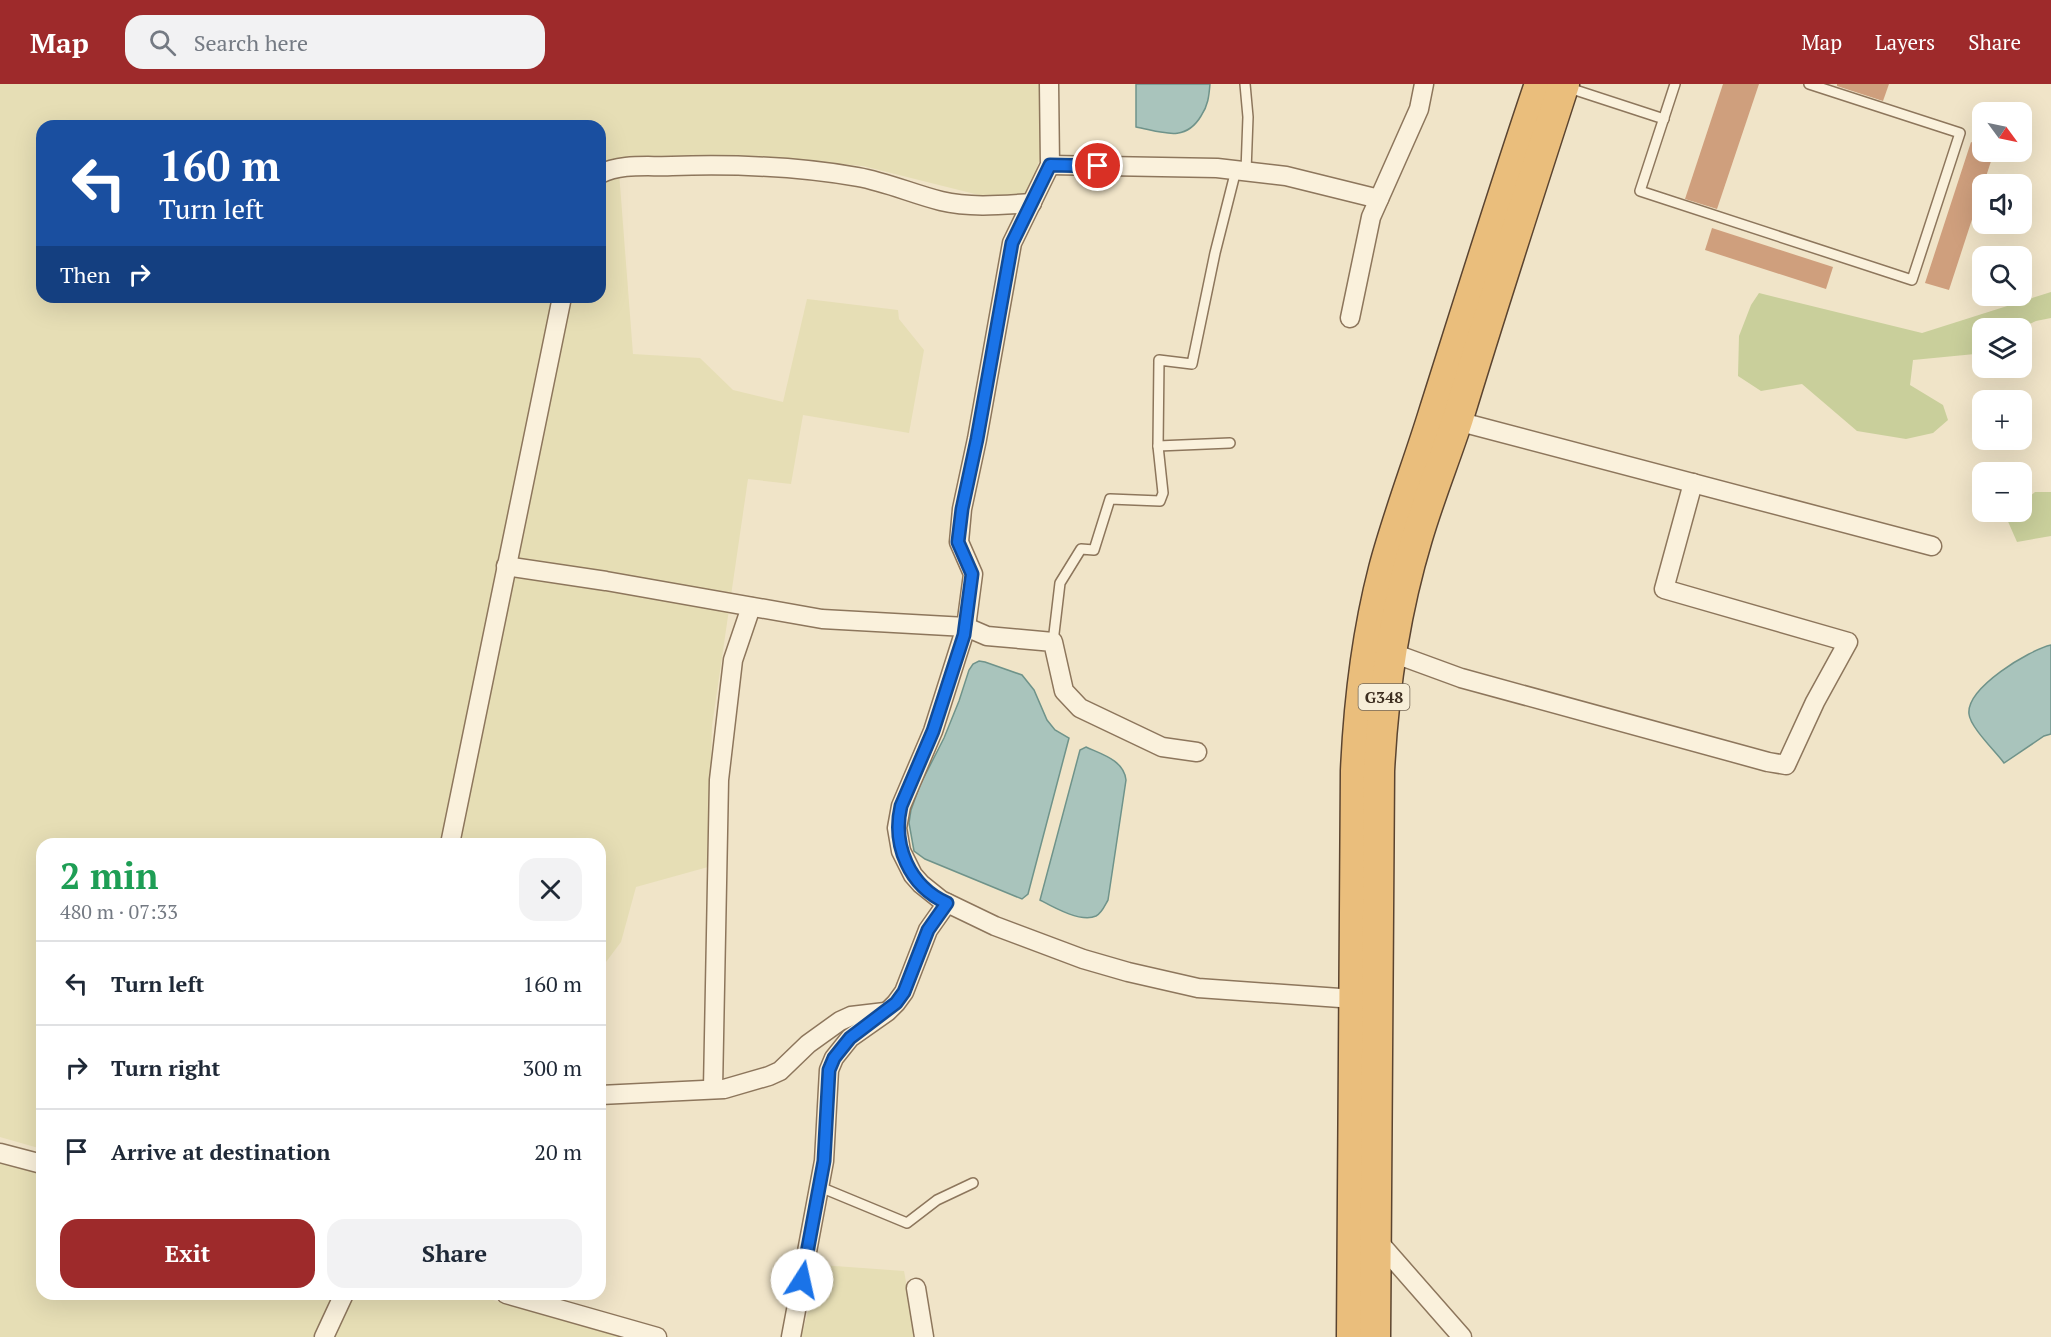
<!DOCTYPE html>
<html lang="en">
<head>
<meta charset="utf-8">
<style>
  :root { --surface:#fff; --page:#f2f2f3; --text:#1f2937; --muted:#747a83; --line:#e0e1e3; --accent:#9e2a2b }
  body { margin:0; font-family:"PT Serif",serif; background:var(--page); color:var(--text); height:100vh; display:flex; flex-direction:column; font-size:22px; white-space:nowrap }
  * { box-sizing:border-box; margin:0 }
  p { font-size:20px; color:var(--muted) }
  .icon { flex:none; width:33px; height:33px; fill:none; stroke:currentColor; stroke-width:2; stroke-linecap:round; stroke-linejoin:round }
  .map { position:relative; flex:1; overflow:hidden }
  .drawer { position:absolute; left:36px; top:754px; width:570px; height:462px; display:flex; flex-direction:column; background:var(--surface); border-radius:18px; box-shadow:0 6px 24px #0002 }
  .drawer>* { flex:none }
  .guide { position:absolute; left:36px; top:36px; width:570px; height:183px; border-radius:18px; box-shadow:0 6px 24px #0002; background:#1a4fa0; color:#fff; overflow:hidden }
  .needle { width:39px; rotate:123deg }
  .fabs { position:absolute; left:1972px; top:18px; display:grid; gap:12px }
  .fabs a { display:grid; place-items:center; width:60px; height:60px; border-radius:12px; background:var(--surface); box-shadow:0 6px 24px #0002; font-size:30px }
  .pin { position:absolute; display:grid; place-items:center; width:51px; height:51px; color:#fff; margin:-26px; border:3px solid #fff; border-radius:50%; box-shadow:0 2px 6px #0007 }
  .me { position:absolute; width:66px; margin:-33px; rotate:10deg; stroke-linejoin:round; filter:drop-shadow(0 0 4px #0008) }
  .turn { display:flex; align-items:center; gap:21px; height:126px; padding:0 24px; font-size:27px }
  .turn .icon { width:78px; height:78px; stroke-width:2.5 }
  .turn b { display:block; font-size:42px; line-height:51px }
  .then { display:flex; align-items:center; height:57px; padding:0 24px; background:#0003; gap:12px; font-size:22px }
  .round { display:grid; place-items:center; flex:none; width:63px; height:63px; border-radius:18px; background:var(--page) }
  .headline { display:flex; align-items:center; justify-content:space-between; height:102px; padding:0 24px }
  h1 { font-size:36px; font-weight:700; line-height:45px; color:#1e9e55 }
  .primary-button { display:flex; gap:12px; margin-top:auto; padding:12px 24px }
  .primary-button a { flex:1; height:69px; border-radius:18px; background:var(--accent); color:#fff; font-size:24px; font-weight:700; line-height:69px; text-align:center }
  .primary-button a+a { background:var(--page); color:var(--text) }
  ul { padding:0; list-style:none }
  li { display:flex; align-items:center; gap:18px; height:84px; padding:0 24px; border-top:2px solid var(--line) }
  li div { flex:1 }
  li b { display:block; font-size:22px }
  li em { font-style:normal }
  header { display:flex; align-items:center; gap:36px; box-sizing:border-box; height:84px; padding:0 30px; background:var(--accent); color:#fff }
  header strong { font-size:28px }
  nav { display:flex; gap:33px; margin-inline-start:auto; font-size:21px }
  .search { width:420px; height:54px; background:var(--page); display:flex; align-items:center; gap:15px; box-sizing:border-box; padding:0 21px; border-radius:18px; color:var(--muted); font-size:22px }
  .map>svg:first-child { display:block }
  .farmland { fill:#e6deb5; fill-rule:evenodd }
  .green { fill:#c9cf9b }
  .water { fill:#a9c4bc; stroke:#6f938a; stroke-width:1.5 }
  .building { fill:#cf9f7d }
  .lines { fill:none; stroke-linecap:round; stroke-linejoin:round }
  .service-casing { stroke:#8d765c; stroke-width:12 }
  .minor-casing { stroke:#8d765c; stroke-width:21 }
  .trunk-casing { stroke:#5b4430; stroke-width:33 }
  .service { stroke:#faf1dc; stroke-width:9 }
  .minor { stroke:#faf1dc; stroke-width:18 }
  .trunk { stroke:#eabe7c; stroke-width:30 }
  .route-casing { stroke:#114b97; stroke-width:15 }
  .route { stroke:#1a73e8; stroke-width:10 }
  .labels { text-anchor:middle; stroke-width:6; stroke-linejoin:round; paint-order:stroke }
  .shield { fill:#f7eed8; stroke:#756857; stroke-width:1.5 }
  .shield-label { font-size:16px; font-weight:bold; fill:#3d2e20 }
</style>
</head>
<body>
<header>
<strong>Map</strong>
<div class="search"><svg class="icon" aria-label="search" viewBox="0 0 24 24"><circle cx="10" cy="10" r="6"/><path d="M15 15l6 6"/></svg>Search here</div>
<nav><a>Map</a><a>Layers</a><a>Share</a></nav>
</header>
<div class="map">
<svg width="2051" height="1253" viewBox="0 0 2051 1253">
  <rect width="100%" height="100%" fill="#f0e4c8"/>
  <!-- farmland -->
  <g class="farmland">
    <path d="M 0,0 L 1041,0 L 1043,65 L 1029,109 L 991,114 L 863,82 L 769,74 L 618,75 L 633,270 L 700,274 L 733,306 L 783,318 L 807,215 L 898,226 L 899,235 L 924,266 L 909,349 L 803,331 L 791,400 L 748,395 L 712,642 L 708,783 L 636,803 L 621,858 L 600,886 L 600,760 L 42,760 L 42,1065 L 0,1053 ZM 42,42 L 600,42 L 600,213 L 42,213 Z"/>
    <polygon points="0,1076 42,1087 42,1210 475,1211 625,1253 0,1253"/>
    <polygon points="821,1181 904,1187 916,1253 801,1253"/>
  </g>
  <!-- green -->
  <g class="green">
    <polygon points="2051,208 2051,234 2036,237 2021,244 1983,244 1983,265 1975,270 1913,276 1910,301 1943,321 1948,336 1933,349 1906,355 1857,347 1802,300 1761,307 1738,292 1739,252 1751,221 1759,209 1922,249"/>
    <polygon points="2035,408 2051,408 2051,452 2017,458 2006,433 2012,428 2022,428 2022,419"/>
  </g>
  <!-- water -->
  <g class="water">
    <path d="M 1136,0 L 1210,0 C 1209,12 1208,22 1201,32 C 1185,59 1162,48 1136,43 Z"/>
    <path d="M 2051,561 L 2051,650 L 2044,652 L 2004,679 C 1996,668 1970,643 1969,630 C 1966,604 2029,566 2051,561 Z"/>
    <polygon points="979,577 985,578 1022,591 1034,606 1047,636 1055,646 1069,654 1028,810 1022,815 925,775 914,767 909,739 911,726 920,701 944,654 959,617 969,586 973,580"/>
    <path d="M 1086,663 C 1101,670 1124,676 1126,696 L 1108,816 C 1105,821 1102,829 1096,832 C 1081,839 1053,823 1040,816 L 1080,666 Z"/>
  </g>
  <!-- building -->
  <g class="building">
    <polygon points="1723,0 1759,0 1717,125 1685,115"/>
    <polygon points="1837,0 1889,0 1883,17 1837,2"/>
    <polygon points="1971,58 1983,63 1983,68 1994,68 1949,206 1925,199"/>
    <polygon points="1712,144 1833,183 1826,205 1705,166"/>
  </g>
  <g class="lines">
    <defs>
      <g id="service">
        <polyline points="1245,0 1248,33 1246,87"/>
        <polyline points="1675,0 1640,107 1912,196 1960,49 1809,0"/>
        <polyline points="1566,3 1664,35"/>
        <polyline points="1158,362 1230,359"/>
        <polyline points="1053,558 1060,499 1081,465 1094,466 1110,415 1160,417 1163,409 1158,362 1159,276 1192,280 1215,169 1236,86"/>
        <polyline points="820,1103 907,1139 937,1116 973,1099"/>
      </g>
      <g id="minor">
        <polyline points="1049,0 1050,81 1012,159 977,355 962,425 959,458 973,490 966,543 933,647 901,722 897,744 901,767 913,791 921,800 941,816 995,842 1083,875 1128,888 1198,904 1354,915"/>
        <polyline points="1050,81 1217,84 1286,92 1379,115"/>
        <path d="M 600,90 C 621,79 649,83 672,82 C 734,80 796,82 858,93 C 886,98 913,110 941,117 C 970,124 1002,121 1032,119"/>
        <polyline points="1350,234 1371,133 1419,25 1424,0"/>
        <polyline points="1457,337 1932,462"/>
        <polyline points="506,482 606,497 822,535 966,543 987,552 1053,558 1064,607 1080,624 1162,663 1197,668"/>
        <polyline points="1390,568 1461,594 1768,678 1786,681 1815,618 1848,558 1664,505 1693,399"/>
        <polyline points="450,760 562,213"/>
        <polyline points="713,1005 719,696 733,576 751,523"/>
        <polyline points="600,1011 724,1005 769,992 780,987 808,960 840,937 851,932 885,928"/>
        <polyline points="0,1069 42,1080"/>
        <polyline points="1376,1155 1462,1253"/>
        <polyline points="916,1204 924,1253"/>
        <polyline points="506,1210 657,1253"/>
        <polyline points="324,1253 344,1210"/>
        <polyline points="791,1253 824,1077 829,986 834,974 850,954 887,928 896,919 904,908 928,846 947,819"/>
      </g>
      <g id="trunk">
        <path d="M 1352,1253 L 1356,687 C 1359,618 1367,551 1384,485 C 1398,432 1418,381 1434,329 C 1469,219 1503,109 1540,0"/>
        <path d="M 1375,1253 L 1379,687 C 1383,608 1394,530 1417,454 C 1429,413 1445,374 1458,334 C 1492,222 1528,111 1564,0"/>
      </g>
    </defs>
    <!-- service casing -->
    <use href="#service" class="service-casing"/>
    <!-- minor casing -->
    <use href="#minor" class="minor-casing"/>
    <!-- trunk casing -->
    <use href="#trunk" class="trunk-casing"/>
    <!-- service -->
    <use href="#service" class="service"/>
    <!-- minor -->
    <use href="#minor" class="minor"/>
    <!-- trunk -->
    <use href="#trunk" class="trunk"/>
  </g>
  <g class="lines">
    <defs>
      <path id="route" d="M 802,1196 L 824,1077 L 829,986 L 834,974 L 850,954 L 896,919 L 904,908 L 928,846 L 947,819 C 909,802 892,761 901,722 L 933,647 L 964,551 L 972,490 L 958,458 L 962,425 L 977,355 L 1012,159 L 1050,81 L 1098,82"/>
    </defs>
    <!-- route casing -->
    <use href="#route" class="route-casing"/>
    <!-- route -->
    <use href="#route" class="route"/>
  </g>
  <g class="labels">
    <!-- shield labels -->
    <rect class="shield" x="1358.5" y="600" width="51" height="26" rx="4.5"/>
    <g class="shield-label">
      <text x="1384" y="619">G348</text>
    </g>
  </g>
</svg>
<div class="fabs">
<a><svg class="needle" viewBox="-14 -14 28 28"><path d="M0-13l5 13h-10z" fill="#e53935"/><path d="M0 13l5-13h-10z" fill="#747a83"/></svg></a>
<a><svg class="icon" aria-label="sound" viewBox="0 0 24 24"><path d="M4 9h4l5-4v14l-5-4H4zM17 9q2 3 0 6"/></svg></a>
<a><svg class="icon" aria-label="search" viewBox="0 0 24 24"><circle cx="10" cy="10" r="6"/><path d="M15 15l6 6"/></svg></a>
<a><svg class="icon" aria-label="layers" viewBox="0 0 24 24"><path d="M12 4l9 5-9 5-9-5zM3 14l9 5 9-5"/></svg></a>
<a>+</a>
<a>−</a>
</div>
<div class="pin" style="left:1098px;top:82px;background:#d93025"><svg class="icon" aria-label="arrive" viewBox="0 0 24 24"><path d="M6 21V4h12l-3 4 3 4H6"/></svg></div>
<svg class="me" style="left:802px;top:1196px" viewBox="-20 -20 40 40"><circle r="19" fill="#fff"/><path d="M0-13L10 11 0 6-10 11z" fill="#1a73e8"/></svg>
<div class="guide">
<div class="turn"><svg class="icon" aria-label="left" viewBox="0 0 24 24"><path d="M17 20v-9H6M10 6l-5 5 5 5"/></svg><div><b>160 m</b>Turn left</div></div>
<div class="then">Then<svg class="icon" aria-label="right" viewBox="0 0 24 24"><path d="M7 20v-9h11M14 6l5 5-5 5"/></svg></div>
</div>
<section class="drawer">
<div class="headline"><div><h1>2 min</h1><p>480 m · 07:33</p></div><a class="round"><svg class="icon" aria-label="close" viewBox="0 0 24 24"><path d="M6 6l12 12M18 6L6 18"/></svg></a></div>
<ul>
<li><svg class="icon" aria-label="left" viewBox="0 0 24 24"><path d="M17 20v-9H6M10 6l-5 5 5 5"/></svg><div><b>Turn left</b></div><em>160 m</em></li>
<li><svg class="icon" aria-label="right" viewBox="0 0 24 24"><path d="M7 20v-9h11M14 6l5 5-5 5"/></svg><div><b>Turn right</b></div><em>300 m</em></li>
<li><svg class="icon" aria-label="arrive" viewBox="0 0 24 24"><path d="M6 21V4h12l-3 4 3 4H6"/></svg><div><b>Arrive at destination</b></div><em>20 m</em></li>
</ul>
<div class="primary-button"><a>Exit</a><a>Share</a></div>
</section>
</div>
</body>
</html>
